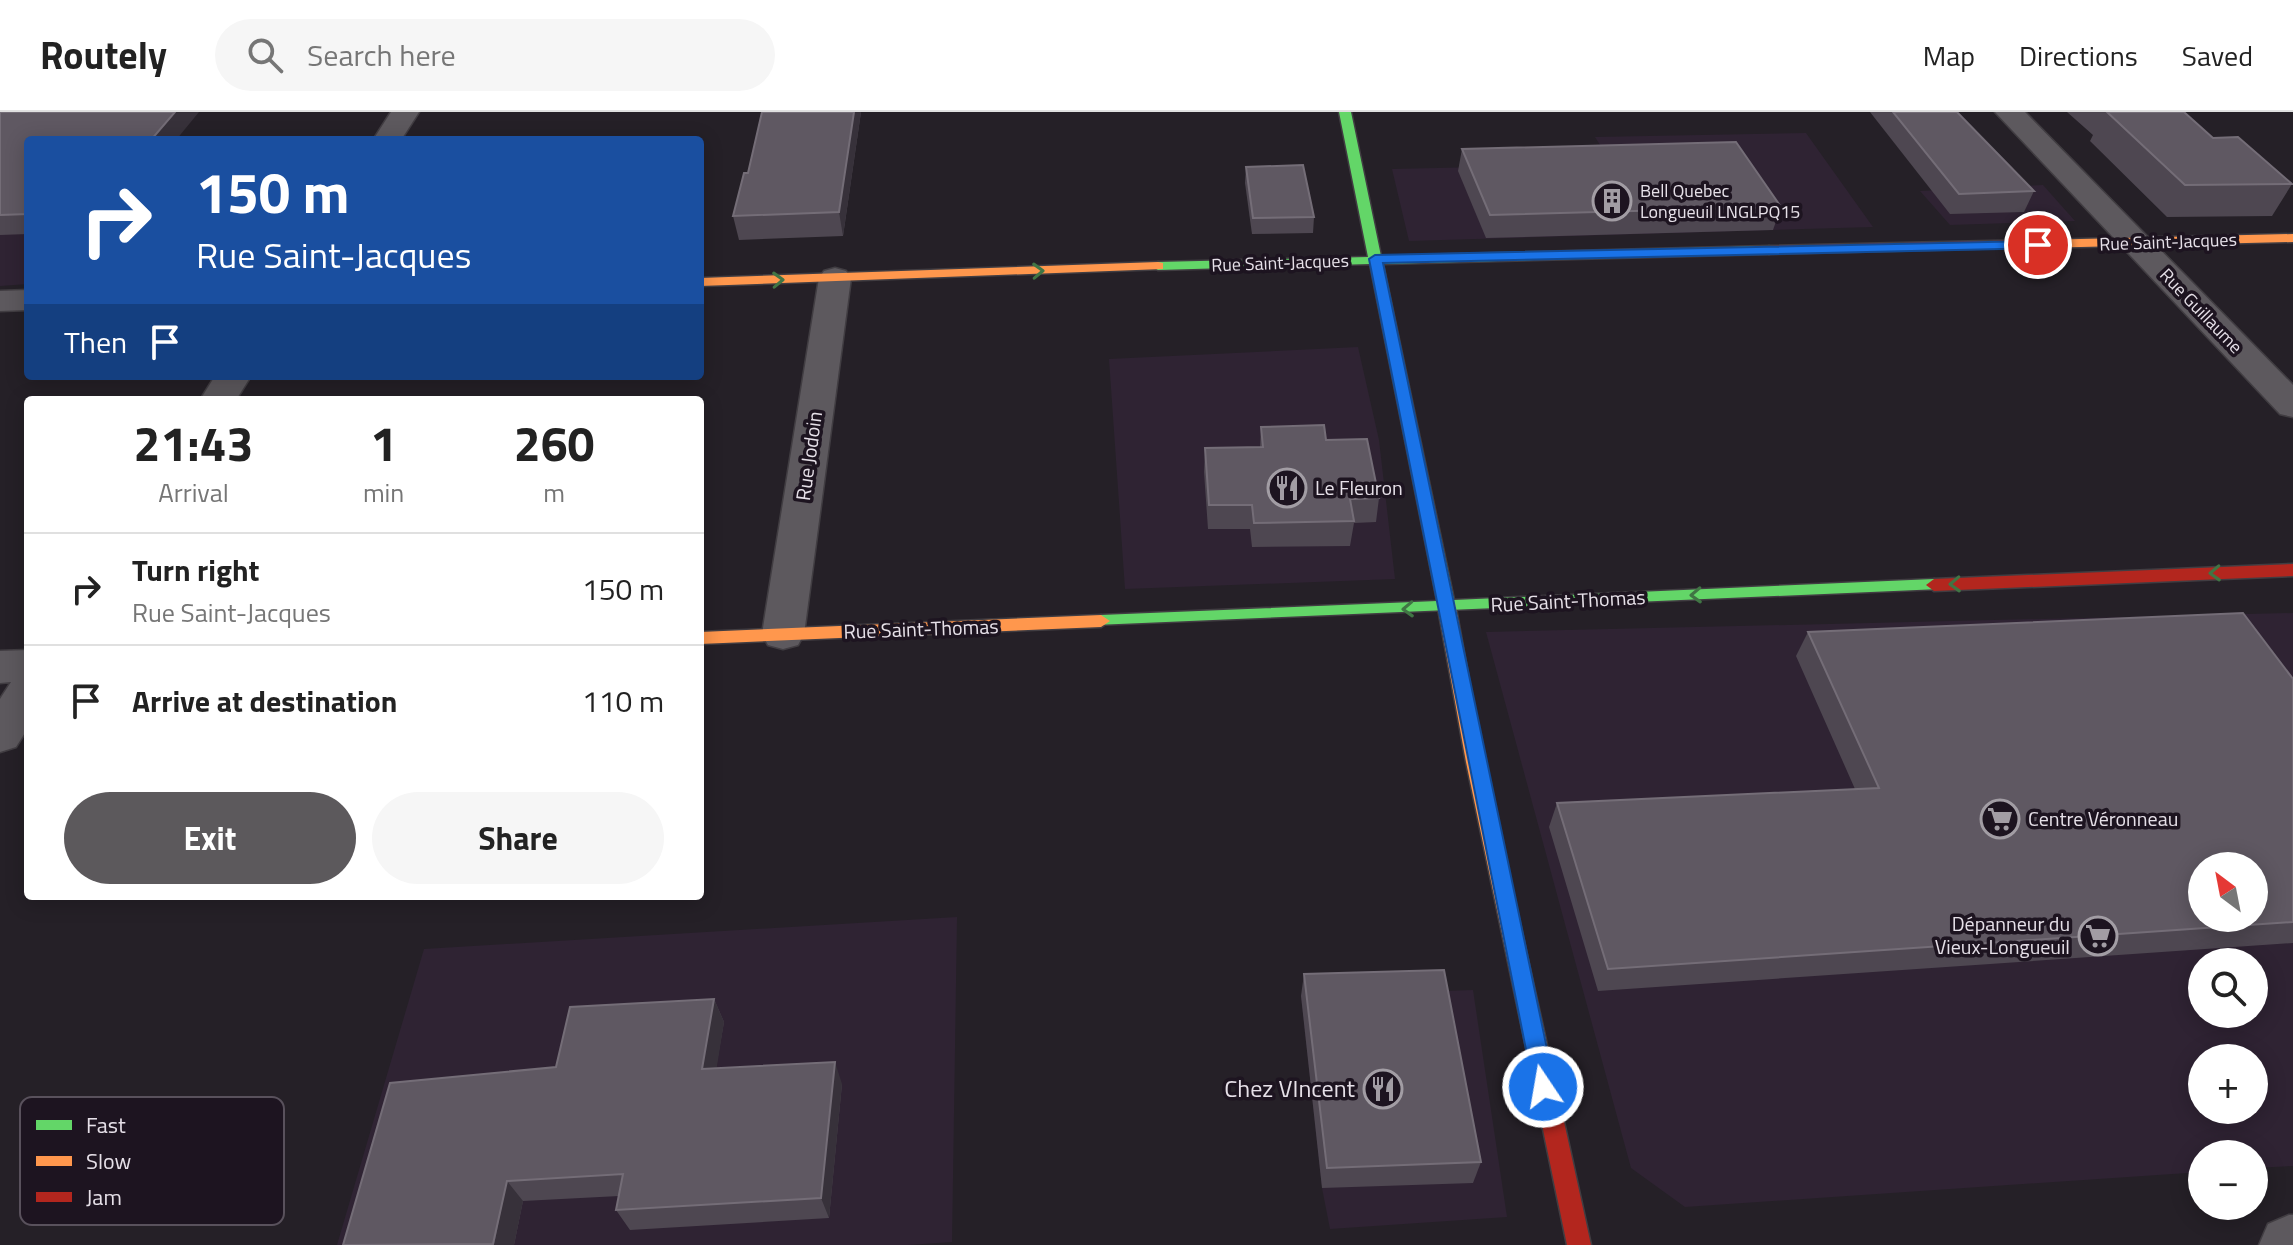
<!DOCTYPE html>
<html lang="en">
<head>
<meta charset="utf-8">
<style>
  :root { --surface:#fff; --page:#f6f6f6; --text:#222; --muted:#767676; --line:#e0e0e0; --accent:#5c595c }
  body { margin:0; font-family:"Titillium Web",sans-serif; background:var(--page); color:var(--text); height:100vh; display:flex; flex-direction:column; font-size:30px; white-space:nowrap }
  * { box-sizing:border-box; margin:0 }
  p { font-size:26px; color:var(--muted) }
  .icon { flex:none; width:44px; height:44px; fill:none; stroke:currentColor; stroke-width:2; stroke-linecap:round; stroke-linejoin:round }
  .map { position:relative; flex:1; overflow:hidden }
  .panel { position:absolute; left:24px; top:284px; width:680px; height:504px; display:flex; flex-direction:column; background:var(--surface); border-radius:8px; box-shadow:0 4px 20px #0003 }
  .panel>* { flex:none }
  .banner { position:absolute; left:24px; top:24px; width:680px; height:244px; border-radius:8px; box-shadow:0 4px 20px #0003; background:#1a4fa0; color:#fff; overflow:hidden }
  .needle { width:52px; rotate:328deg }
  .buttons { position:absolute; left:2188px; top:740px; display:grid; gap:16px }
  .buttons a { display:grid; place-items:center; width:80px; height:80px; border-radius:50%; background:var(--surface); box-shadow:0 4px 20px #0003; font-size:40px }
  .pin { position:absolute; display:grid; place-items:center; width:68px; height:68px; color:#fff; margin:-34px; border:4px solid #fff; border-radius:50%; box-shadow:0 2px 8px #0007 }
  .me { position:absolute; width:88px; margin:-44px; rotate:348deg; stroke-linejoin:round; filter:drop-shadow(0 0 6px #0008) }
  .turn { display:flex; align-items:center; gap:28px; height:168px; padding:0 40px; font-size:36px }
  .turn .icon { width:104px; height:104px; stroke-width:2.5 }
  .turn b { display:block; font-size:56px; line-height:68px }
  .then { display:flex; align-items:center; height:76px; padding:0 40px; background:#0003; gap:16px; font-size:30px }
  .eta { display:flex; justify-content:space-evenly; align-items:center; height:136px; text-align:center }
  .eta b { font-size:48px; font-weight:700; line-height:56px }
  .cta { display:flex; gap:16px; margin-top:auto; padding:16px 40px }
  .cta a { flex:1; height:92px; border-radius:48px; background:var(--accent); color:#fff; font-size:32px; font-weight:700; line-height:92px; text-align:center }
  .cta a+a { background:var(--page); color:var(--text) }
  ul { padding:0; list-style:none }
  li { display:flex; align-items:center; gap:24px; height:112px; padding:0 40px; border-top:2px solid var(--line) }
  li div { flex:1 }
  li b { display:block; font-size:30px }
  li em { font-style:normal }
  header { display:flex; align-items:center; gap:48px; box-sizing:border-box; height:112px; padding:0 40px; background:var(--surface); border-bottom:2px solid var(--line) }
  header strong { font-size:38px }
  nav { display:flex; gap:44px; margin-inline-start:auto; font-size:28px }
  .search { width:560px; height:72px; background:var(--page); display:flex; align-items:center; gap:20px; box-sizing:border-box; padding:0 28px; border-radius:44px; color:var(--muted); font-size:30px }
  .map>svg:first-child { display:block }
  .built { fill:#2f2333; fill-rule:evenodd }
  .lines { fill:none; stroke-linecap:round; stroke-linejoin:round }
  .street-casing { stroke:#413d42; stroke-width:3 }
  .fast-casing { stroke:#413d42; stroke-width:3 }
  .slow-casing { stroke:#413d42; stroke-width:3 }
  .jam-casing { stroke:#413d42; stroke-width:3 }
  .street { fill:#5d595e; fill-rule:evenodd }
  .fast { fill:#63d668; fill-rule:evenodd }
  .slow { fill:#ff974d; fill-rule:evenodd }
  .jam { fill:#b3261e; fill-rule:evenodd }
  .wall { fill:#4e4751 }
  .shaded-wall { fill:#37313a }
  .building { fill:#5f5862; stroke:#746d77; stroke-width:2; fill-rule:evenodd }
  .oneway { stroke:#407544 }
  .route { fill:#1a73e8; stroke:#114b97; stroke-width:2 }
  .labels { text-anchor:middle; stroke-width:7; stroke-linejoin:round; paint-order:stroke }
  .far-poi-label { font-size:18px; fill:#e6e0e8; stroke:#1d1420; text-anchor:start }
  .far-street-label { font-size:18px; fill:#e6e0e8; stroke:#1d1420 }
  .street-label { font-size:20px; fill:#e6e0e8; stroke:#1d1420 }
  .poi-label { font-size:20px; fill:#e6e0e8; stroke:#1d1420; text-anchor:start }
  .near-poi-label { font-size:24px; fill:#e6e0e8; stroke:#1d1420; text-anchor:end }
  .key { fill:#1d1420; stroke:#59515c; stroke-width:2 }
  .key-label { font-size:22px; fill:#e6e0e8 }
</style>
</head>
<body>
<header>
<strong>Routely</strong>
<div class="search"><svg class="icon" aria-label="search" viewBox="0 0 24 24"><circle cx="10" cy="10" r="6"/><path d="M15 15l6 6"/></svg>Search here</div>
<nav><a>Map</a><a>Directions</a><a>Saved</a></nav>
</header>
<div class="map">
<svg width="2293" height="1133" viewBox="0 0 2293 1133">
  <rect width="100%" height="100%" fill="#252027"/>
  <!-- built -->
  <g class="built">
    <polygon points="0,0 28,28 28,172 0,174"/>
    <polygon points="1806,21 1873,115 1409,129 1392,57 1612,52 1595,25"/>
    <polygon points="2043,73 2075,109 1950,113 1920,79"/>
    <polygon points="1358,235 1379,328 1395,467 1125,477 1109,247"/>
    <path d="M 2293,501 L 2293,1054 L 2254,1056 L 2254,1042 L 2202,1042 L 2202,1060 L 1685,1095 L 1631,1056 L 1486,520 ZM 2202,754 L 2254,754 L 2254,806 L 2202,806 ZM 2202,850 L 2254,850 L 2254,902 L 2202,902 ZM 2202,946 L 2254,946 L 2254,998 L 2202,998 Z"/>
    <polygon points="957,805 952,1130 908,1133 337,1133 424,837"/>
    <polygon points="1473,878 1507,1105 1330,1117 1322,1076 1301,884"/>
  </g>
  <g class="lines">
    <defs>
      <g id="street">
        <polygon points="391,0 419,0 401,28 373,28"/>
        <polygon points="1995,0 2025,0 2293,273 2293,305 2280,302"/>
        <polygon points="835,156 846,159 851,166 804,522 798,533 783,537 768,533 762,522 819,166 824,159"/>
        <polygon points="28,178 28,198 0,199 0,179"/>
        <polygon points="215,264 251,264 236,288 200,288"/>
        <polygon points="28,538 28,616 16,635 0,640 0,587 11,570 0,571 0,539"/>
        <polygon points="2289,1103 2293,1103 2293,1133 2259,1133 2268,1112"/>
      </g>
      <polygon id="fast" points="1339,0 1351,0 1381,144 1769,134 1775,138 1769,142 1383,152 1454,488 1934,467 1940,469 1942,473 1940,477 1095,513 1092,509 1101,503 1437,489 1370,152 1158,158 1151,154 1158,150 1368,145"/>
      <g id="slow">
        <polygon points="2293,122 2293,130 2039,136 2033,132 2039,128"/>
        <polygon points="1158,150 1163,151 1163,157 700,174 700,166"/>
        <polygon points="1446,485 1455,491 1484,650 1555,969 1552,976 1544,980 1536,976 1533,969 1466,650 1437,491"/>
        <polygon points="1101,503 1110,509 1101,515 700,532 700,520"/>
      </g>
      <g id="jam">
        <polygon points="2039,128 2045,132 2044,135 1769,142 1763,138 1769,134"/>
        <polygon points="2293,452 2293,464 1934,479 1926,473 1934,467"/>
        <polygon points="1544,958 1552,962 1555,969 1591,1133 1567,1133 1533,969 1536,962"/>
      </g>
    </defs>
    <!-- street casing -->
    <use href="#street" class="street-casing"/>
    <!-- fast casing -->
    <use href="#fast" class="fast-casing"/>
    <!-- slow casing -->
    <use href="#slow" class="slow-casing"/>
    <!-- jam casing -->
    <use href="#jam" class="jam-casing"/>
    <!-- street -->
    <use href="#street" class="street"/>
    <!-- fast -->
    <use href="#fast" class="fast"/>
    <!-- slow -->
    <use href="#slow" class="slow"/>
    <!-- jam -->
    <use href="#jam" class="jam"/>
  </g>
  <!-- wall -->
  <g class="wall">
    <polygon points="0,0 28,28 28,122 0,123"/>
    <polygon points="861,0 843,124 739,128 733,104 748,61"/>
    <polygon points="1870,0 1957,0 2034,79 2024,100 1950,102"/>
    <polygon points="2067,0 2184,0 2213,26 2292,72 2272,104 2167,105 2090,29 2093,23"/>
    <polygon points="1462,37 1781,95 1773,118 1486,126 1458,59"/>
    <polygon points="1246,55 1314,105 1313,121 1252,122 1245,71"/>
    <polygon points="425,264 464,264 425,265"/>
    <polygon points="1261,315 1326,328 1379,386 1376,410 1354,411 1350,434 1252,435 1250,417 1208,417 1204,360 1205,336 1260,335"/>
    <polygon points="1808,520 2293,567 2293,831 1598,879 1549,715 1557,691 1855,677 1796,544"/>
    <polygon points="1304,862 1481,1050 1473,1071 1322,1076 1301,884"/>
    <polygon points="714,887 724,910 716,956 842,972 829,1106 630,1118 616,1098 619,1084 523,1089 514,1133 343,1133 556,955"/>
  </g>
  <!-- shaded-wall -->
  <g class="shaded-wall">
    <polygon points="175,0 199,0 176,28 151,28"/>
    <polygon points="854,0 861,0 843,124 839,100"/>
    <polygon points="714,887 724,910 713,979 702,957"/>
    <polygon points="835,950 842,972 829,1106 821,1086"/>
    <polygon points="507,1069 523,1089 514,1133 494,1133"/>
  </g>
  <!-- building -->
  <g class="building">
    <polygon points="0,0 175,0 151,28 28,28 28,102 0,103"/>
    <polygon points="762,0 854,0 839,100 733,104 744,61 748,61"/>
    <polygon points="1893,0 1957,0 2034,79 1959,82"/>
    <polygon points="2107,0 2184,0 2213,26 2238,25 2292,72 2185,73"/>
    <polygon points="1736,30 1781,95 1490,103 1462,37"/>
    <polygon points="1303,53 1314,105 1253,106 1246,55"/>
    <polygon points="1324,313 1326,328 1367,327 1379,386 1350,387 1354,409 1254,411 1252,393 1209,393 1205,336 1263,335 1261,315"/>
    <path d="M 2243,501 L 2293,567 L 2293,810 L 1608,857 L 1557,691 L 1879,676 L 1808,520 ZM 2202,754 L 2254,754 L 2254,806 L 2202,806 Z"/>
    <polygon points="1444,858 1481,1050 1327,1056 1304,862"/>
    <polygon points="714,887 702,957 835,950 821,1086 616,1098 623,1062 507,1069 493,1132 343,1133 390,971 556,955 570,895"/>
  </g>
  <!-- one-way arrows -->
  <defs><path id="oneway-chevron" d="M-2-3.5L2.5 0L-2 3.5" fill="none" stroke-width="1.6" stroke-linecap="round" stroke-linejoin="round" transform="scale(2)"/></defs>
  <g class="oneway">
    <use href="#oneway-chevron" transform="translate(1038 159) rotate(-2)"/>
    <use href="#oneway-chevron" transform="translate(778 168) rotate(-2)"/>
    <use href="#oneway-chevron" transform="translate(2215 461) rotate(178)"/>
    <use href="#oneway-chevron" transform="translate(1955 472) rotate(178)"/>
    <use href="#oneway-chevron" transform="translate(1696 483) rotate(178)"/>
    <use href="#oneway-chevron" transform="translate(1408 497) rotate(178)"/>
  </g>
  <!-- route -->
  <polygon class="route" points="2038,129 2045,133 2043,136 1383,151 1555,975 1551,983 1543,986 1535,983 1369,147 1375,143"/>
  <!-- icons -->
  <defs>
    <symbol id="building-ring" viewBox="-11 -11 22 22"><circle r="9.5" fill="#1d1420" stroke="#a29da4" stroke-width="1.5"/><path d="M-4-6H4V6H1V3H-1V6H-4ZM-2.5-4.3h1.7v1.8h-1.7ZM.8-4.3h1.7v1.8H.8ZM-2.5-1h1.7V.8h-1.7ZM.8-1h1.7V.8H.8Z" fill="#a29da4"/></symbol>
    <symbol id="restaurant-ring" viewBox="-11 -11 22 22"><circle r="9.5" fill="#1d1420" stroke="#a29da4" stroke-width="1.5"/><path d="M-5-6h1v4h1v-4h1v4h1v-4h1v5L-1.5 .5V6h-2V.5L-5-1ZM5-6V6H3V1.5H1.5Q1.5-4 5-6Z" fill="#a29da4"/></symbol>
    <symbol id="supermarket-ring" viewBox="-11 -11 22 22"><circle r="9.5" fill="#1d1420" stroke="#a29da4" stroke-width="1.5"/><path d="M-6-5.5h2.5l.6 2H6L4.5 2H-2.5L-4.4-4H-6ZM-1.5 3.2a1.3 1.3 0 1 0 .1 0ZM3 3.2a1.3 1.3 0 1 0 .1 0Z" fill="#a29da4"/></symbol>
  </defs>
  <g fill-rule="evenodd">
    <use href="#building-ring" x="1590" y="67" width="44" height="44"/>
    <use href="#restaurant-ring" x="1265" y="354" width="44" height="44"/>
    <use href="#supermarket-ring" x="1978" y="685" width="44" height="44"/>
    <use href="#supermarket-ring" x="2076" y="802" width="44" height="44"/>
    <use href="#restaurant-ring" x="1361" y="955" width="44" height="44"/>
  </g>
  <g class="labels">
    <!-- far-poi labels -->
    <g class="far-poi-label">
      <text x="1640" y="85">Bell Quebec<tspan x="1640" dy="21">Longueuil LNGLPQ15</tspan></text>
    </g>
    <!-- far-street labels -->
    <g class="far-street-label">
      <text transform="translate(2168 130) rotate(-2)" y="6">Rue Saint-Jacques</text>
      <text transform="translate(1280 151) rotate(-2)" y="6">Rue Saint-Jacques</text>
      <text transform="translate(2201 199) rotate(46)" y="6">Rue Guillaume</text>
    </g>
    <!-- street labels -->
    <g class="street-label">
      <text transform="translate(809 344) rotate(-82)" y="7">Rue Jodoin</text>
      <text transform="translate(1568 489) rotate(-3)" y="7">Rue Saint-Thomas</text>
      <text transform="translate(921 517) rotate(-2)" y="7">Rue Saint-Thomas</text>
    </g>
    <!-- poi labels -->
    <g class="poi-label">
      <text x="1315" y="383">Le Fleuron</text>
      <text x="2028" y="714">Centre Véronneau</text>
      <text x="2070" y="819" text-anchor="end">Dépanneur du<tspan x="2070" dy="23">Vieux-Longueuil</tspan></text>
    </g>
    <!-- near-poi labels -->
    <g class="near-poi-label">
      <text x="1355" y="985">Chez VIncent</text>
    </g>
  </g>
  <!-- legend -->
  <rect x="20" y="985" width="264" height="128" rx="12" class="key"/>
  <rect x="36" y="1008" width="36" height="10" fill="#63d668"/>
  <rect x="36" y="1044" width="36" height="10" fill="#ff974d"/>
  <rect x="36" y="1080" width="36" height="10" fill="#b3261e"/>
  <g class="key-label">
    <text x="86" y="1021">Fast</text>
    <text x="86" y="1057">Slow</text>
    <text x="86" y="1093">Jam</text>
  </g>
</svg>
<div class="buttons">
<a><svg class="needle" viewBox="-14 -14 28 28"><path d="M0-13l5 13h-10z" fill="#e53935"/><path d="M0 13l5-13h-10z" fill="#767676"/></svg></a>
<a><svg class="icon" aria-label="search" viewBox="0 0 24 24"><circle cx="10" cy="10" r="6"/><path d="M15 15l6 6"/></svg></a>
<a>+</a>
<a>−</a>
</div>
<div class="pin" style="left:2038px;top:133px;background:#d93025"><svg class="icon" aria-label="arrive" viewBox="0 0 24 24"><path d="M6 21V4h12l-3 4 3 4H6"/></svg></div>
<svg class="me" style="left:1543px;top:975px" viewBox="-20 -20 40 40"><circle r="17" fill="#1a73e8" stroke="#fff" stroke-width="3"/><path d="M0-11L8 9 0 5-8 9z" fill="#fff"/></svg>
<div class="banner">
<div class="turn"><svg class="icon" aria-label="right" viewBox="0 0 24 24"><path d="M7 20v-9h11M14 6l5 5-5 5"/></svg><div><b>150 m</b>Rue Saint-Jacques</div></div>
<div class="then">Then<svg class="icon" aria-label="arrive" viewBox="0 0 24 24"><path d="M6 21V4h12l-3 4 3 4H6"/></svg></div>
</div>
<section class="panel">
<div class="eta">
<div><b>21:43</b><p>Arrival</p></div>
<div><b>1</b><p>min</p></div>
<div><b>260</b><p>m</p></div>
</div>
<ul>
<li><svg class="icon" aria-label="right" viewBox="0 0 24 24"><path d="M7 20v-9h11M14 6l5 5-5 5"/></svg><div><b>Turn right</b><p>Rue Saint-Jacques</p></div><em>150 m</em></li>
<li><svg class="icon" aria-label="arrive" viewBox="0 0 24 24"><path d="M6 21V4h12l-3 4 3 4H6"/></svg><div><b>Arrive at destination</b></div><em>110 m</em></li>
</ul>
<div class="cta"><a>Exit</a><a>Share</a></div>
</section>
</div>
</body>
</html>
